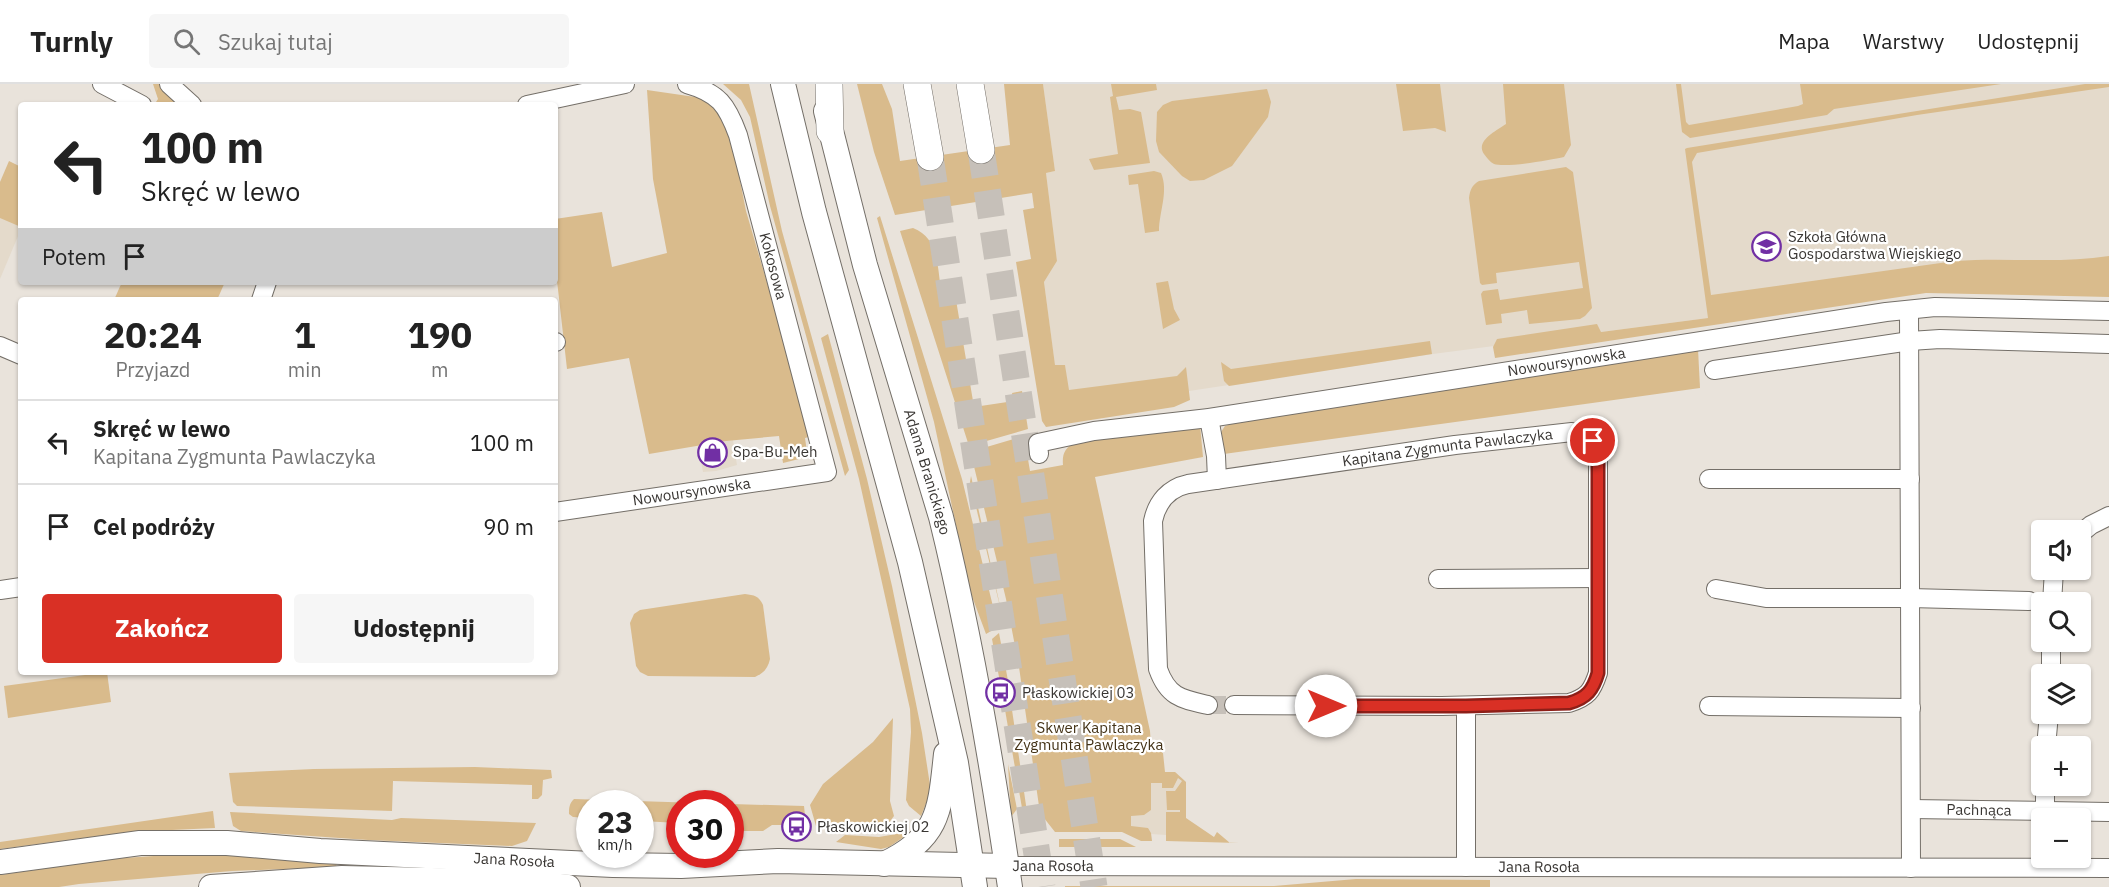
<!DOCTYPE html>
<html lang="pl">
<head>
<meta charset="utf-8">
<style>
  :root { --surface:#fff; --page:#f6f6f6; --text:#222; --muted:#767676; --line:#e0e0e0; --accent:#d93025 }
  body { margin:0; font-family:"IBM Plex Sans",sans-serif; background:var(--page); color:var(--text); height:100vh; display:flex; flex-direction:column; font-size:22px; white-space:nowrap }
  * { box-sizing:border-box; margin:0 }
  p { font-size:20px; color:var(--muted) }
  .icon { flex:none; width:33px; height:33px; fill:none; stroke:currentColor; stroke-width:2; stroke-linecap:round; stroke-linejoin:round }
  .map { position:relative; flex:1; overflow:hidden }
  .details { position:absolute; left:18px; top:213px; width:540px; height:378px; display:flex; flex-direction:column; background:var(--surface); border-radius:6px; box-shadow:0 2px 4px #0004 }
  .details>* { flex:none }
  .banner { position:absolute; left:18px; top:18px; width:540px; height:183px; border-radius:6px; box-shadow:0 2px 4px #0004; background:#fff; color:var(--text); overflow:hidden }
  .controls { position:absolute; left:2031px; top:436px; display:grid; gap:12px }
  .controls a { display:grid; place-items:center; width:60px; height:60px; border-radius:6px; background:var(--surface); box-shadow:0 2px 4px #0004; font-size:30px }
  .speed { position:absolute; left:576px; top:706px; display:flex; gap:12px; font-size:30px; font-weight:700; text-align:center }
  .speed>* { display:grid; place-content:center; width:78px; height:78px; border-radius:50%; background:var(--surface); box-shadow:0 2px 4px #0004; line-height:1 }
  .speed small { font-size:15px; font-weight:400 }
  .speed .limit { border:9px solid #d22; background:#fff; color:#111 }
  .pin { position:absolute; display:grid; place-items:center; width:51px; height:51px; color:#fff; margin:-26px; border:3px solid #fff; border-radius:50%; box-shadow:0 2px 6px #0007 }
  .me { position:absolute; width:66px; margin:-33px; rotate:90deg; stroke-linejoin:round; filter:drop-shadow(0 0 4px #0008) }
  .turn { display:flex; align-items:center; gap:21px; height:126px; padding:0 24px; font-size:27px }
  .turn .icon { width:78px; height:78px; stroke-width:2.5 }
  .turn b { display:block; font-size:42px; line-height:51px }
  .then { display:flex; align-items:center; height:57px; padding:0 24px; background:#0003; gap:12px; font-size:22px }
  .eta { display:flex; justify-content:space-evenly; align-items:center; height:102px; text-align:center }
  .eta b { font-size:36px; font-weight:700; line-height:42px }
  .action { display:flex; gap:12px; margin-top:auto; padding:12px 24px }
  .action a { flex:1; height:69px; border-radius:6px; background:var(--accent); color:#fff; font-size:24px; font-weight:700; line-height:69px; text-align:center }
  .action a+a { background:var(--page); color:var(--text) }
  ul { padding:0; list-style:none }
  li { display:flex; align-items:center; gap:18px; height:84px; padding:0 24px; border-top:2px solid var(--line) }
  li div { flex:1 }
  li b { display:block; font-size:22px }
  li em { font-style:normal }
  header { display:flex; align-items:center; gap:36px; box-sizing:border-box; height:84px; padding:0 30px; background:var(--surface); border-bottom:2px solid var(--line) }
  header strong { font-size:28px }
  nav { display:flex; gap:33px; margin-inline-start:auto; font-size:21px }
  .search { width:420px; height:54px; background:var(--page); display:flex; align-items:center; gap:15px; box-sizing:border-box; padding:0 21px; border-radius:6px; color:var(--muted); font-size:22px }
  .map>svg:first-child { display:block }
  .built { fill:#e4dacb }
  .green { fill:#d9bb8c }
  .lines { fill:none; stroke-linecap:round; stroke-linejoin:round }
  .minor-tunnel { stroke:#c6c0b9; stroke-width:18; stroke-dasharray:18 9; stroke-linecap:butt }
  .highway-tunnel { stroke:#c6c0b9; stroke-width:27; stroke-dasharray:27 14; stroke-linecap:butt }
  .minor-casing { stroke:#746f68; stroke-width:20 }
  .major-casing { stroke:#746f68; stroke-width:26 }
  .highway-casing { stroke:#746f68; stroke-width:28 }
  .minor { stroke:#fff; stroke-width:18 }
  .major { stroke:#fff; stroke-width:24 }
  .highway { stroke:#fff; stroke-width:27 }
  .route-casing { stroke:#8d1f18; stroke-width:15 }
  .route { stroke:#d93025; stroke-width:10 }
  .labels { text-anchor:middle; stroke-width:4.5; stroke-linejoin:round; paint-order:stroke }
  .poi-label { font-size:15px; fill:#393633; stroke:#fff; text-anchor:start }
  .street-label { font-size:15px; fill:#393633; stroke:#fff }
  .park-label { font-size:15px; fill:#433216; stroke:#fff }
</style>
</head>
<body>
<header>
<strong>Turnly</strong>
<div class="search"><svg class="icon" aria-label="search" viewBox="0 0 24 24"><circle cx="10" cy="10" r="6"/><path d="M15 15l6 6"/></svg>Szukaj tutaj</div>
<nav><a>Mapa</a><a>Warstwy</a><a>Udostępnij</a></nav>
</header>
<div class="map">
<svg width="2109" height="803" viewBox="0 0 2109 803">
  <rect width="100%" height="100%" fill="#e9e3db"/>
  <!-- built -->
  <g class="built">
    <polygon points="1043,0 2109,0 2109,201 1943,200 1708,234 1433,270 1189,307 1068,306 1065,281 1055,282 1044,198 1057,177 1046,89 1055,87"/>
    <polygon points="21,83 21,145 0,195 0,98"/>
    <polygon points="733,356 737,381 716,387 703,388 698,361"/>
    <polygon points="1153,688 1175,688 1186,698 1186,755 1166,755 1166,751 1151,750 1131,745 1129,730"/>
  </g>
  <!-- green -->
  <g class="green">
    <polygon points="153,0 161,0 186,21 154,21 158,15"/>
    <polygon points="723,0 749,0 782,147 849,386 845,392 770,122 750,33 741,16"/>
    <polygon points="857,0 882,0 892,25 900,77 1010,61 1004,0 1043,0 1055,87 1046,89 1057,177 1044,198 1055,281 1065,281 1069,306 1177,292 1186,283 1190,316 1174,323 1046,343 1042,337 1016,178 1031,175 1023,126 1034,124 1032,109 895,131 874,68"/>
    <polygon points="1111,0 1156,0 1157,6 1116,13 1119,26 1130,25 1141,28 1150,79 1094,86 1089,75 1118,70 1110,13 1113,12"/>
    <polygon points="1396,0 1440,0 1446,48 1435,44 1403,47"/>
    <path d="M 1503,0 L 1564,0 L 1571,61 L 1564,73 C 1550,76 1506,84 1494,80 C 1490,78 1487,74 1484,70 C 1475,57 1496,47 1506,40 Z"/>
    <polygon points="1676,0 1681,0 1686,38 1689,41 1798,22 1803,20 1800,0 2001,0 1834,25 1827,31 1690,54 1682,48"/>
    <path d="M 2085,0 L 2109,0 L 2109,3 L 1917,31 L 1697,69 L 1692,78 L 1711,211 L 1955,177 C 2006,173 2058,180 2109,172 L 2109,213 L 1926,209 L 1495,274 L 1493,263 L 1497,255 L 1597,240 L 1601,248 L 1708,234 L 1685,65 L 1687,64 Z"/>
    <polygon points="1267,5 1271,18 1268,33 1232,82 1204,96 1190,97 1182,92 1159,68 1156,57 1157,28 1163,21 1172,17"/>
    <polygon points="647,6 702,14 721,31 732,56 746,127 812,352 805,354 807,368 803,374 783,379 779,352 726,357 649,370 629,274 567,285 555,179 555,135 602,128 612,183 667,169 653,95"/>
    <polygon points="9,77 21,83 21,143 0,134 0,98"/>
    <path d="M 1566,83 L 1573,88 L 1592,224 L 1585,232 L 1580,235 L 1529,240 L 1527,226 L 1501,230 L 1502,239 L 1486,241 L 1481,210 L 1483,207 L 1498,205 L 1500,216 L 1583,204 L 1579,178 L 1496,189 L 1497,199 L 1482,201 L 1480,199 L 1469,114 C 1470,106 1472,101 1479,97 Z"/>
    <path d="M 1154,87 L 1161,89 C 1169,107 1159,128 1159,147 L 1145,149 L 1138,100 L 1129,101 L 1128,91 Z"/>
    <polygon points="880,132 962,395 998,543 986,550 970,507 934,338 877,134"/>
    <path d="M 913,144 C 939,154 937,182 941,205 L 954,204 L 974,323 L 1014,317 L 1012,309 L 1022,307 L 1028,345 L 969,362 L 900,147 Z"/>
    <polygon points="1168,197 1174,225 1180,236 1163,245 1156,199"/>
    <polygon points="122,198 225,198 217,216 114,216"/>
    <polygon points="828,250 867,395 892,502 922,649 930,701 929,712 921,732 909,722 906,716 911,648 910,625 859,395 821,254"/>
    <polygon points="1430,257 1432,270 1229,302 1224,297 1221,278 1231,285"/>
    <polygon points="1698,265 1700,304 1224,370 1221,348 1225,342 1237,338"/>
    <path d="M 1200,341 L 1203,373 L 1095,393 L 1150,647 L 1151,661 L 1163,669 L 1165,688 L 1175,688 L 1186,698 L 1186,734 L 1214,753 L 1217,748 L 1230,759 L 1239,759 L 1166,757 L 1166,728 L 1180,728 L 1180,726 L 1167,726 L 1166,707 L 1175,707 L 1182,697 L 1178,694 L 1173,704 L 1162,704 L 1162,699 L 1151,699 L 1151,726 L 1144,731 L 1131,732 L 1131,742 L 1148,744 L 1151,749 L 1152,757 L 1141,757 L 1122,748 L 1055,748 L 1040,729 L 1019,583 L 1006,515 L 971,370 L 973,367 L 1024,352 L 1030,387 L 1063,381 C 1062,370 1065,363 1076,358 Z"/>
    <polygon points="971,392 1003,535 970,398"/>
    <path d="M 745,510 C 754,511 759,512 763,521 L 770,575 C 768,584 764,589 755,593 L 648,592 L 640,588 L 636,582 L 630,539 L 634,530 L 640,526 Z"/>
    <polygon points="999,549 1009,602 1001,604 992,555"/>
    <polygon points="107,588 111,618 8,634 4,602"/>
    <polygon points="1011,619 1027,728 1022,724 1004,620"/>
    <polygon points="893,634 890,717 894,732 884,745 816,742 810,721 823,700 873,658"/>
    <polygon points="1008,680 1017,725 1011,733"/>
    <polygon points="475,683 551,686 552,694 543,696 542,711 538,715 532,715 532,701 393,697 392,727 237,722 233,718 229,689 314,685"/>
    <path d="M 574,715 L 730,720 L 680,720 L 679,739 L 641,737 L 640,720 L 590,720 L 589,734 L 573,733 L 569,730 C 569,724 569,720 574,715 Z"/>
    <polygon points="731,720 804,722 806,741 772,741 763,747 731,747"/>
    <polygon points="213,727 215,744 129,748 0,765 0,758"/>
    <polygon points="230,728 392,736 401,734 536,739 527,757 512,762 368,756 241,747 233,742"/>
    <polygon points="902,749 908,750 889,763 881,765 836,758 845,751 879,753"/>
    <polygon points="1059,755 1120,755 1136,763 1059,763"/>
    <polygon points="197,769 337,778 336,783 232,787 79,800 59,803 0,803 0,791 110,775"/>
    <polygon points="1356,795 1490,796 1490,803 1065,803 1065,802 1274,802"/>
  </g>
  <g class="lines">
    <!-- minor-tunnel -->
    <polyline class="minor-tunnel" points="1208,621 1234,621"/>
    <!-- highway-tunnel -->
    <g class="highway-tunnel">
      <polyline points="981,66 1094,803"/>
      <polyline points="930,73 1042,803"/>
    </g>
    <defs>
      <g id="minor">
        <polyline points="102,0 142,21"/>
        <polyline points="169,0 192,21"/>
        <polyline points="527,21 625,0"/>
        <polyline points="261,216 267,198"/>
        <polyline points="1909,226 1911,784"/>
        <polyline points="555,258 556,258"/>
        <polyline points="0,262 21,271"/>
        <polyline points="1714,286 1910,257 1940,255 2109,260"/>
        <polyline points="1209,334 1216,372 1217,396"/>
        <path id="s1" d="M 1039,370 L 1038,359 L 1094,347 L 1209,334 L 1886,228 L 1935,223 L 2109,227"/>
        <polyline points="1709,395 1910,395"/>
        <path id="s2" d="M 555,428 L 827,388 L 738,51 C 727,21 719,9 687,0"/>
        <polyline points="2080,450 2091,441 2109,432"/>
        <polyline points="1438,495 1598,494"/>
        <polyline points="1716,505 1766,514 1910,514 2029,517"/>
        <polyline points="0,506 21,503"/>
        <polyline points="2052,519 2054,486"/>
        <polyline points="2051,591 2051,558"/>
        <path id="s3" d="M 1208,621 C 1181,615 1168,613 1158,585 L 1153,437 C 1157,418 1169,404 1188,400 L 1455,361 L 1572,348 C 1589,351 1593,355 1598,371 L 1598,589 C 1592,607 1588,613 1569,619 L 1442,622 L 1234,621"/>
        <polyline points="1466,622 1466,783"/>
        <polyline points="1709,622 1911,624"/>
        <polyline points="2046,663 2049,630"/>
        <path id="s4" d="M 1911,725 L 2109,728"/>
        <polyline points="2045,727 2045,702"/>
        <path id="s5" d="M 1007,782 L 2109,784"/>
      </g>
      <g id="major">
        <polyline points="783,0 814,128 910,478 956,679 975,803"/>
        <path id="s6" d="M 826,27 L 865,181 L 941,433 C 971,555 992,679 1010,803"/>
        <path id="s7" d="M 0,778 L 140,759 L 227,759 L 320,767 L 613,781 L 681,782 L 778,777 L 1007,782"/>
        <path d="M 884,780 C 940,754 940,725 946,670"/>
        <polyline points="211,803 342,794 524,798 568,803"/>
      </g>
      <g id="highway">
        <polyline points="829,0 830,47"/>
        <polyline points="917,0 930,73"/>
        <polyline points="970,0 981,66"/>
      </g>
    </defs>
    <!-- minor casing -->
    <use href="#minor" class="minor-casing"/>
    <!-- major casing -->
    <use href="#major" class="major-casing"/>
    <!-- highway casing -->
    <use href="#highway" class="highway-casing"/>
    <!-- minor -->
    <use href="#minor" class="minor"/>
    <!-- major -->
    <use href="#major" class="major"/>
    <!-- highway -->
    <use href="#highway" class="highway"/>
  </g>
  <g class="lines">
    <defs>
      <path id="route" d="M 1326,622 L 1466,622 L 1569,619 C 1587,614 1593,606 1598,589 L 1598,371 L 1593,357"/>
    </defs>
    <!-- route casing -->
    <use href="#route" class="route-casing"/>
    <!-- route -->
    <use href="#route" class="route"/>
  </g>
  <!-- icons -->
  <defs>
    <symbol id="university-ring" viewBox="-11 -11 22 22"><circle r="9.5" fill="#fff" stroke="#712fa4" stroke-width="1.5"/><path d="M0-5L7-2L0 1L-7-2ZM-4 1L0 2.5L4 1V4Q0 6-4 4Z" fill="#712fa4"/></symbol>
    <symbol id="shop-ring" viewBox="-11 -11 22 22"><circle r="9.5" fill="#fff" stroke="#712fa4" stroke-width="1.5"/><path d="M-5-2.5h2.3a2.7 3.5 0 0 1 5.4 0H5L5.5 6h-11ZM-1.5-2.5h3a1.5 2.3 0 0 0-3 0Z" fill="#712fa4"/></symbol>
    <symbol id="bus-ring" viewBox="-11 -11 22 22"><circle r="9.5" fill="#fff" stroke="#712fa4" stroke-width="1.5"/><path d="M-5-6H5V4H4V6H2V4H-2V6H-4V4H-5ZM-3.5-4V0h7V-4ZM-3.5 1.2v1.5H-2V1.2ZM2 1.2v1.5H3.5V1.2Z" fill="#712fa4"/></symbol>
  </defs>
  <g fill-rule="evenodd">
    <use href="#university-ring" x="1750" y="146" width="33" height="33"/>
    <use href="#shop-ring" x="696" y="352" width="33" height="33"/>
    <use href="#bus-ring" x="984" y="592" width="33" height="33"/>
    <use href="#bus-ring" x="780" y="726" width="33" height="33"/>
  </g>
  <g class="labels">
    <!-- poi labels -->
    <g class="poi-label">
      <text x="1788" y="158">Szkoła Główna<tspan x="1788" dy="17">Gospodarstwa Wiejskiego</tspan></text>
      <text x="733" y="373">Spa-Bu-Meh</text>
      <text x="1022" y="614">Płaskowickiej 03</text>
      <text x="817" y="748">Płaskowickiej 02</text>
    </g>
    <!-- street labels -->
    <g class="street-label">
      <text transform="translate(773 182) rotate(75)" y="5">Kokosowa</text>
      <text dy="5" stroke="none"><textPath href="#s1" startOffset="546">Nowoursynowska</textPath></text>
      <text dy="5" stroke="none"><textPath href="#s3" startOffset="530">Kapitana Zygmunta Pawlaczyka</textPath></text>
      <text dy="5" stroke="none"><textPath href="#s6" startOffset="375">Adama Branickiego</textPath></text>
      <text dy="5" stroke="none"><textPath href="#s2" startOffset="138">Nowoursynowska</textPath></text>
      <text dy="5" stroke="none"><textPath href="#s4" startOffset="68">Pachnąca</textPath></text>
      <text dy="5" stroke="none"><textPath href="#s7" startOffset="516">Jana Rosoła</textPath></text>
      <text dy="5" stroke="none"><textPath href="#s5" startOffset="46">Jana Rosoła</textPath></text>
      <text dy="5" stroke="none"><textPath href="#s5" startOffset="532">Jana Rosoła</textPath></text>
    </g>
    <!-- park labels -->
    <g class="park-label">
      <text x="1089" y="649">Skwer Kapitana<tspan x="1089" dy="17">Zygmunta Pawlaczyka</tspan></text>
    </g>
  </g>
</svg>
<div class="controls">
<a><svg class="icon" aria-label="sound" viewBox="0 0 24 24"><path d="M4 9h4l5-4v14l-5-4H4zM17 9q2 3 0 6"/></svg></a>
<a><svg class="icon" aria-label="search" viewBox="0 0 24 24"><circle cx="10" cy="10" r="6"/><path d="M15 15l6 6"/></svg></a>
<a><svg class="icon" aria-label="layers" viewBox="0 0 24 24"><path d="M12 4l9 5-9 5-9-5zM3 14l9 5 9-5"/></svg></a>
<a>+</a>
<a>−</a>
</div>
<div class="speed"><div>23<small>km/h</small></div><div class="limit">30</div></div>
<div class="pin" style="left:1593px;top:357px;background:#d93025"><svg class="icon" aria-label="arrive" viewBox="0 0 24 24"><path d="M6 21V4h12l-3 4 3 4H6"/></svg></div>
<svg class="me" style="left:1326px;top:622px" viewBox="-20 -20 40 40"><circle r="19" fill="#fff"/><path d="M0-13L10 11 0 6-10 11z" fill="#d93025"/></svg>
<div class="banner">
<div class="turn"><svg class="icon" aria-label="left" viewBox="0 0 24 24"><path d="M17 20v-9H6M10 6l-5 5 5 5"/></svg><div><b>100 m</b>Skręć w lewo</div></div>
<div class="then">Potem<svg class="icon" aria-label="arrive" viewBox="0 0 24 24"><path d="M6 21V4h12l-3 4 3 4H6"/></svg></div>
</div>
<section class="details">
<div class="eta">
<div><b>20:24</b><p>Przyjazd</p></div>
<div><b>1</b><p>min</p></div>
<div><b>190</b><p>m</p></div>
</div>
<ul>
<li><svg class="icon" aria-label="left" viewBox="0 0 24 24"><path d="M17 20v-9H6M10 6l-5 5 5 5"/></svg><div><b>Skręć w lewo</b><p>Kapitana Zygmunta Pawlaczyka</p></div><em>100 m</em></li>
<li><svg class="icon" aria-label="arrive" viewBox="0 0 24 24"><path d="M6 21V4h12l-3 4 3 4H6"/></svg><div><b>Cel podróży</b></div><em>90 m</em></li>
</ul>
<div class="action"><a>Zakończ</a><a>Udostępnij</a></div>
</section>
</div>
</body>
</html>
